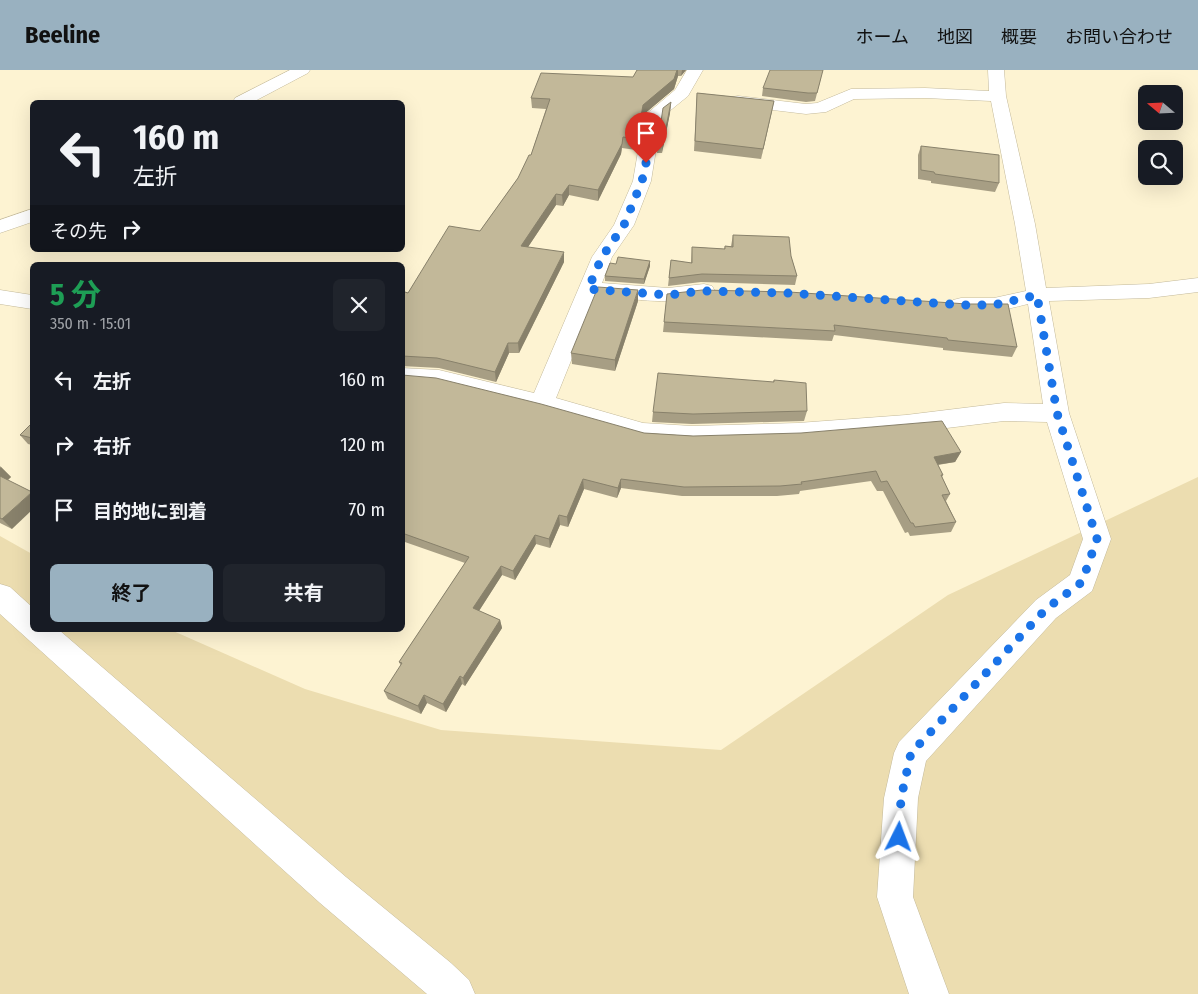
<!DOCTYPE html>
<html lang="ja">
<head>
<meta charset="utf-8">
<style>
  :root { --surface:#171b24; --page:#20242c; --text:#f1f3f6; --muted:#9ea1a6; --accent:#99b1c0 }
  body { margin:0; font-family:"Fira Sans Condensed","Noto Sans JP",sans-serif; background:var(--page); color:var(--text); height:100vh; display:flex; flex-direction:column; font-size:19px; white-space:nowrap }
  * { box-sizing:border-box; margin:0 }
  p { font-size:16px; color:var(--muted) }
  .icon { flex:none; width:28px; height:28px; fill:none; stroke:currentColor; stroke-width:2; stroke-linecap:round; stroke-linejoin:round }
  .map { position:relative; flex:1; overflow:hidden }
  .panel { position:absolute; left:30px; top:192px; width:375px; height:370px; display:flex; flex-direction:column; background:var(--surface); border-radius:8px; box-shadow:0 5px 20px #0002 }
  .panel>* { flex:none }
  .guide { position:absolute; left:30px; top:30px; width:375px; height:152px; border-radius:8px; box-shadow:0 5px 20px #0002; background:#171b24; color:var(--text); overflow:hidden }
  .needle { width:32px; rotate:289deg }
  .fabs { position:absolute; left:1138px; top:15px; display:grid; gap:10px }
  .fabs a { display:grid; place-items:center; width:45px; height:45px; border-radius:8px; background:var(--surface); box-shadow:0 5px 20px #0002; font-size:25px }
  .pin { position:absolute; display:grid; place-items:center; width:42px; height:42px; color:#fff; margin:-51px -21px; border-radius:50% 50% 50% 0; rotate:-45deg; box-shadow:0 0 5px #0007 }
  .pin .icon { rotate:45deg }
  .me { position:absolute; width:55px; margin:-28px; rotate:3deg; stroke-linejoin:round; filter:drop-shadow(0 0 4px #0008) }
  .turn { display:flex; align-items:center; gap:18px; height:105px; padding:0 20px; font-size:22px }
  .turn .icon { width:65px; height:65px; stroke-width:2.5 }
  .turn b { display:block; font-size:35px; line-height:42px }
  .then { display:flex; align-items:center; height:48px; padding:0 20px; background:#0003; gap:10px; font-size:19px }
  .round { display:grid; place-items:center; flex:none; width:52px; height:52px; border-radius:8px; background:var(--page) }
  .overview { display:flex; align-items:center; justify-content:space-between; height:85px; padding:0 20px }
  h1 { font-size:30px; font-weight:700; line-height:38px; color:#1e9e55 }
  .action { display:flex; gap:10px; margin-top:auto; padding:10px 20px }
  .action a { flex:1; height:58px; border-radius:8px; background:var(--accent); color:#111; font-size:20px; font-weight:700; line-height:58px; text-align:center }
  .action a+a { background:var(--page); color:var(--text) }
  ul { padding:0; list-style:none }
  li { display:flex; align-items:center; gap:15px; height:65px; padding:0 20px }
  li div { flex:1 }
  li b { display:block; font-size:19px }
  li em { font-style:normal }
  header { display:flex; align-items:center; gap:30px; box-sizing:border-box; height:70px; padding:0 25px; background:var(--accent); color:#111 }
  header strong { font-size:24px }
  nav { display:flex; gap:28px; margin-inline-start:auto; font-size:18px }
  .map>svg:first-child { display:block }
  .green { fill:#ecddb0 }
  .lines { fill:none; stroke-linecap:round; stroke-linejoin:round }
  .minor-casing { stroke:#c3b99a; stroke-width:1 }
  .minor { fill:#fff; fill-rule:evenodd }
  .wall { fill:#a79e84 }
  .shaded-wall { fill:#88816b }
  .building { fill:#c2b899; stroke:#88816b }
  .route { stroke:#1a73e8; stroke-width:9; stroke-dasharray:0 16.2 }
</style>
</head>
<body>
<header>
<strong>Beeline</strong>
<nav><a>ホーム</a><a>地図</a><a>概要</a><a>お問い合わせ</a></nav>
</header>
<div class="map">
<svg width="1198" height="924" viewBox="0 0 1198 924">
  <rect width="100%" height="100%" fill="#fdf3d2"/>
  <!-- green -->
  <polygon class="green" points="1198,407 1198,924 0,924 0,466 32,484 32,560 171,560 305,619 441,660 721,680 948,525"/>
  <g class="lines">
    <defs>
      <g id="minor">
        <polygon points="290,0 310,0 308,3 253,32 233,32 235,28"/>
        <path d="M 687,0 L 703,0 L 688,26 L 661,48 L 651,111 L 634,155 L 612,187 L 602,213 L 668,218 L 704,214 L 712,216 L 715,221 L 712,226 C 674,236 635,229 597,226 L 556,328 L 643,353 L 692,356 L 798,353 L 906,345 L 1004,333 L 1043,334 L 1028,234 C 1003,240 978,247 953,240 L 950,235 L 953,230 L 961,228 L 994,228 L 1026,221 L 1015,154 L 991,31 L 925,28 L 854,29 L 826,42 L 806,44 L 732,35 L 730,31 L 732,27 L 738,26 L 806,34 L 817,33 L 851,19 L 925,18 L 989,21 L 988,0 L 1004,0 L 1006,26 L 1035,154 L 1046,218 L 1149,214 L 1198,208 L 1198,222 L 1149,228 L 1049,231 L 1069,343 L 1111,469 L 1092,521 L 1056,548 L 926,691 L 918,728 L 913,827 L 949,924 L 909,924 L 877,827 L 884,728 L 894,683 L 899,672 L 1036,530 L 1070,505 L 1083,469 L 1047,352 L 1004,351 L 906,363 L 798,371 L 692,374 L 643,371 L 542,342 L 439,316 L 402,314 L 402,298 L 439,300 L 534,323 L 592,187 L 614,155 L 633,111 L 644,46 L 675,20 Z"/>
        <polygon points="32,139 32,152 0,163 0,150"/>
        <polygon points="0,220 32,225 32,239 0,234"/>
        <polygon points="0,514 10,517 32,537 32,560 59,560 346,807 451,893 469,910 475,924 427,924 320,833 0,544"/>
      </g>
    </defs>
    <!-- minor casing -->
    <use href="#minor" class="minor-casing"/>
    <!-- minor -->
    <use href="#minor" class="minor"/>
  </g>
  <!-- wall -->
  <g class="wall">
    <polygon points="637,0 686,0 681,6 678,6 674,19 643,45 636,80 622,78 621,84 598,131 569,125 563,136 556,135 528,177 564,192 519,283 509,283 496,312 439,298 402,296 402,221 408,223 480,161 518,108 531,85 546,39 532,38 531,28 633,7"/>
    <polygon points="821,8 815,31 806,32 762,26 763,18"/>
    <polygon points="697,23 774,31 761,89 694,81"/>
    <polygon points="671,32 670,43 662,83 657,83 658,72"/>
    <polygon points="921,76 999,113 995,122 931,113 931,111 918,109 918,85"/>
    <polygon points="733,165 791,186 797,206 795,215 701,212 668,216 671,190 691,193 692,177 724,179 725,176 731,176"/>
    <polygon points="650,191 650,196 644,214 605,211 605,206 616,194"/>
    <polygon points="667,224 1017,277 1012,287 943,280 943,278 834,265 832,271 663,262"/>
    <polygon points="638,231 615,301 572,294 571,283"/>
    <polygon points="402,305 644,363 961,382 955,392 938,395 943,405 942,407 950,424 946,431 956,452 951,462 910,466 908,462 905,463 883,421 877,421 871,411 800,421 799,424 777,426 682,426 621,418 617,428 584,419 568,457 560,455 550,478 536,474 515,510 502,505 479,541 500,550 502,558 465,616 462,614 446,642 427,633 421,644 388,629 384,621 401,596 399,592 465,493 402,471"/>
    <polygon points="774,310 807,341 804,351 692,354 652,352 653,342 773,312"/>
    <polygon points="32,353 32,375 28,374 20,365"/>
    <polygon points="0,396 11,407 8,410 12,459 0,453"/>
  </g>
  <!-- shaded-wall -->
  <g class="shaded-wall">
    <polygon points="677,0 678,0 678,6 674,19 643,45 636,80 637,69 643,35"/>
    <polygon points="682,0 686,0 681,6"/>
    <polygon points="774,31 772,41 761,89 763,79"/>
    <polygon points="671,32 670,43 662,83 663,73"/>
    <polygon points="623,67 621,84 598,131 598,120"/>
    <polygon points="569,115 569,125 563,136 562,125"/>
    <polygon points="556,124 556,135 522,186 521,176"/>
    <polygon points="564,182 564,192 519,283 518,273"/>
    <polygon points="650,191 650,196 644,214 644,209"/>
    <polygon points="638,220 638,231 615,301 615,290"/>
    <polygon points="508,273 509,283 496,312 495,302"/>
    <polygon points="961,382 955,392 928,396 934,387"/>
    <polygon points="1,397 11,407 4,413 0,409 0,398"/>
    <polygon points="583,409 584,419 568,457 567,447"/>
    <polygon points="621,409 621,418 617,428 618,418"/>
    <polygon points="32,422 32,440 12,459 2,449"/>
    <polygon points="559,445 560,455 550,478 549,469"/>
    <polygon points="535,465 536,474 515,510 513,501"/>
    <polygon points="501,496 502,505 475,547 473,538"/>
    <polygon points="500,550 502,558 465,616 463,608"/>
    <polygon points="460,606 462,614 446,642 443,634"/>
    <polygon points="424,625 427,633 421,644 418,636"/>
  </g>
  <!-- building -->
  <g class="building">
    <polygon points="637,0 677,0 674,9 643,35 637,69 623,67 622,74 598,120 569,115 562,125 556,124 521,176 564,182 518,273 508,273 495,302 437,288 402,286 402,221 408,223 449,156 480,161 518,108 529,85 531,85 550,29 531,28 541,3 633,7"/>
    <polygon points="770,0 823,0 817,23 808,23 763,18"/>
    <polygon points="697,23 774,31 763,79 695,71"/>
    <polygon points="671,32 663,73 658,72 663,38"/>
    <polygon points="921,76 999,85 999,113 935,104 934,102 921,100"/>
    <polygon points="733,165 789,167 791,186 797,206 702,204 669,208 671,190 692,193 692,177 725,179 725,176 733,177"/>
    <polygon points="618,187 650,191 644,209 605,206 610,193 616,194"/>
    <polygon points="598,217 638,220 615,290 571,283"/>
    <polygon points="702,220 789,222 967,234 1008,234 1017,277 948,270 947,268 834,255 835,261 664,252 667,224"/>
    <polygon points="658,303 774,312 774,310 806,313 807,341 693,344 653,342"/>
    <polygon points="402,305 436,308 541,334 644,363 693,366 801,363 942,351 961,382 934,387 943,405 941,405 950,424 942,425 956,452 915,457 913,453 911,453 887,411 881,412 876,401 801,412 802,414 780,416 684,417 621,409 618,418 583,409 567,447 559,445 549,469 535,465 513,501 501,496 473,538 500,550 463,608 460,606 443,634 424,625 418,636 384,621 402,593 399,592 469,487 402,463"/>
    <polygon points="32,353 32,368 20,365"/>
    <polygon points="0,406 32,422 2,449 0,448"/>
  </g>
  <g class="lines">
    <!-- route -->
    <polyline class="route" points="646,93 642,111 624,155 602,187 588,219 668,225 702,221 787,223 963,235 994,235 1037,225 1057,343 1097,469 1082,512 1046,539 911,683 901,728 899,767"/>
  </g>
</svg>
<div class="fabs">
<a><svg class="needle" viewBox="-14 -14 28 28"><path d="M0-13l5 13h-10z" fill="#e53935"/><path d="M0 13l5-13h-10z" fill="#9ea1a6"/></svg></a>
<a><svg class="icon" aria-label="search" viewBox="0 0 24 24"><circle cx="10" cy="10" r="6"/><path d="M15 15l6 6"/></svg></a>
</div>
<div class="pin" style="left:646px;top:93px;background:#d93025"><svg class="icon" aria-label="arrive" viewBox="0 0 24 24"><path d="M6 21V4h12l-3 4 3 4H6"/></svg></div>
<svg class="me" style="left:899px;top:767px" viewBox="-20 -20 40 40"><path d="M0-17L14 15 0 8-14 15z" fill="#1a73e8" stroke="#fff" stroke-width="4"/></svg>
<div class="guide">
<div class="turn"><svg class="icon" aria-label="left" viewBox="0 0 24 24"><path d="M17 20v-9H6M10 6l-5 5 5 5"/></svg><div><b>160 m</b>左折</div></div>
<div class="then">その先<svg class="icon" aria-label="right" viewBox="0 0 24 24"><path d="M7 20v-9h11M14 6l5 5-5 5"/></svg></div>
</div>
<section class="panel">
<div class="overview"><div><h1>5 分</h1><p>350 m · 15:01</p></div><a class="round"><svg class="icon" aria-label="close" viewBox="0 0 24 24"><path d="M6 6l12 12M18 6L6 18"/></svg></a></div>
<ul>
<li><svg class="icon" aria-label="left" viewBox="0 0 24 24"><path d="M17 20v-9H6M10 6l-5 5 5 5"/></svg><div><b>左折</b></div><em>160 m</em></li>
<li><svg class="icon" aria-label="right" viewBox="0 0 24 24"><path d="M7 20v-9h11M14 6l5 5-5 5"/></svg><div><b>右折</b></div><em>120 m</em></li>
<li><svg class="icon" aria-label="arrive" viewBox="0 0 24 24"><path d="M6 21V4h12l-3 4 3 4H6"/></svg><div><b>目的地に到着</b></div><em>70 m</em></li>
</ul>
<div class="action"><a>終了</a><a>共有</a></div>
</section>
</div>
</body>
</html>
